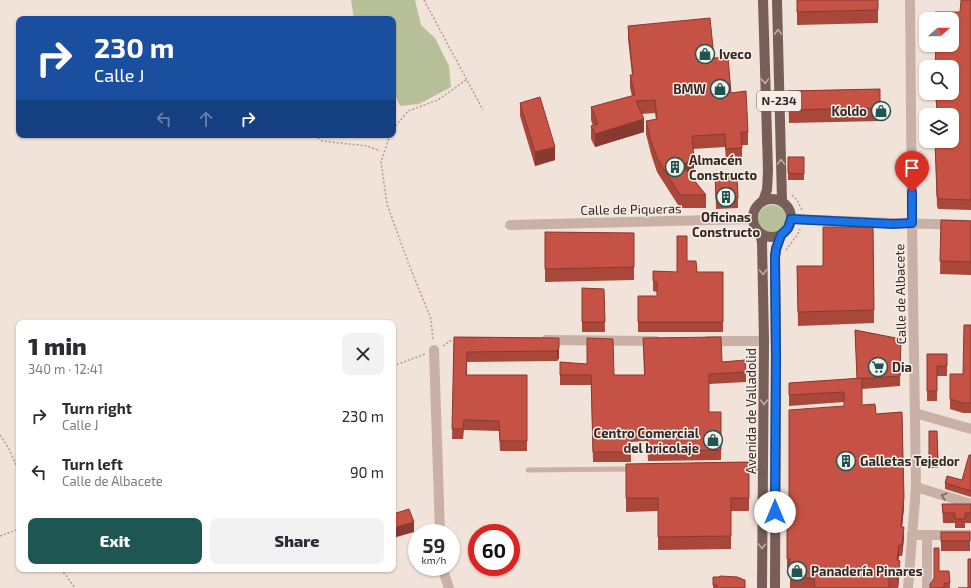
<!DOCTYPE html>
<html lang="en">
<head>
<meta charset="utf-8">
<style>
  :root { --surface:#fff; --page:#f2f2f3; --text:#2b2b33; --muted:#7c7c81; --accent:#1d5652 }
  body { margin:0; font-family:"Exo 2",sans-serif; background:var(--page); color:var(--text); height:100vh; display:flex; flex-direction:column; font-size:15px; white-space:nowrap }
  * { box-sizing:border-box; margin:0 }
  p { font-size:13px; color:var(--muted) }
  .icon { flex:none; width:22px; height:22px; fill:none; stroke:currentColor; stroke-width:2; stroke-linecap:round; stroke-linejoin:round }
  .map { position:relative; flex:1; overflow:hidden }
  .side { position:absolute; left:16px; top:320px; width:380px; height:252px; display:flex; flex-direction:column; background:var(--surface); border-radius:8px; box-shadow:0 1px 3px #0004 }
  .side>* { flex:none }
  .top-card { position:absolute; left:16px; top:16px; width:380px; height:122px; border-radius:8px; box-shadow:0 1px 3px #0004; background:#1a4fa0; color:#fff; overflow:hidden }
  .needle { width:26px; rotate:69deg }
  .tools { position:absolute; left:919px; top:12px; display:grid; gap:8px }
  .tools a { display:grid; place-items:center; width:40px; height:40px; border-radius:8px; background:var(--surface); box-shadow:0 1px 3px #0004; font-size:20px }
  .speed { position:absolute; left:408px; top:524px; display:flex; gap:8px; font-size:20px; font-weight:700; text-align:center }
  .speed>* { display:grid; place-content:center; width:52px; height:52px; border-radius:50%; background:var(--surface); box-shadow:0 1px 3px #0004; line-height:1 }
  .speed small { font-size:10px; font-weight:400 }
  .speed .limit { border:6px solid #d22; background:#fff; color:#111 }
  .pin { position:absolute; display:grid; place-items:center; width:34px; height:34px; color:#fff; margin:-41px -17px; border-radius:50% 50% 50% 0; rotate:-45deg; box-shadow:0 0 4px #0007 }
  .pin .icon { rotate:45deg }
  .me { position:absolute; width:44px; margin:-22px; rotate:0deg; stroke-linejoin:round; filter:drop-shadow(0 0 3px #0008) }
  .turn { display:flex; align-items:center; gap:14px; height:84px; padding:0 12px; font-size:18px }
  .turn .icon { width:52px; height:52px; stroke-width:2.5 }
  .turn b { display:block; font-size:28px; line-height:34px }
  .lanes { display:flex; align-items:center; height:38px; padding:0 12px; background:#0003; justify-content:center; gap:20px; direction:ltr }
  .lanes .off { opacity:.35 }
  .round { display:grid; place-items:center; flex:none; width:42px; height:42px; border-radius:8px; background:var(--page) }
  .head { display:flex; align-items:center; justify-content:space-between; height:68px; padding:0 12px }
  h1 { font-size:24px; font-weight:800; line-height:30px }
  .primary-button { display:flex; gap:8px; margin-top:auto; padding:8px 12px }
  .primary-button a { flex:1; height:46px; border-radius:8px; background:var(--accent); color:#fff; font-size:16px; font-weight:800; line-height:46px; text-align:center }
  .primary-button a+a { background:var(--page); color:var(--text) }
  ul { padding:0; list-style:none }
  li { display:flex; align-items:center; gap:12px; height:56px; padding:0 12px }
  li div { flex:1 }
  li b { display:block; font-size:15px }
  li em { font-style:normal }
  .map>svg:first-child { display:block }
  .green { fill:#b8c09a }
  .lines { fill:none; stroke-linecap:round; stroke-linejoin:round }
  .path { stroke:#b59b90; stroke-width:1.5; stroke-dasharray:2 2; stroke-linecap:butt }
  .service { stroke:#c9b1a6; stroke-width:5 }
  .minor { stroke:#c9b1a6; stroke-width:10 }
  .primary { stroke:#775e58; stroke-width:10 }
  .wall { fill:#a9473a }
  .shaded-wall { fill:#8a3930 }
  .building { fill:#c55244; stroke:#8a3930 }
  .oneway { stroke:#beada6 }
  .oneway2 { stroke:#786660 }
  .route-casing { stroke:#114b97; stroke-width:10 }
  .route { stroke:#1a73e8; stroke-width:7 }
  .labels { text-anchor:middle; stroke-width:3; stroke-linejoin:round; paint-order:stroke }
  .shield { fill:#f9eee6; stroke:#706460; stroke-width:1 }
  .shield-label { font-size:12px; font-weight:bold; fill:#352927 }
  .poi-label { font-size:13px; font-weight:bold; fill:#352927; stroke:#f9eee6; text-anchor:start }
  .street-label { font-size:13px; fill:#352927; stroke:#f9eee6 }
</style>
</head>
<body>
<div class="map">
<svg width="971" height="588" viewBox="0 0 971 588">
  <rect width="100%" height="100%" fill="#f1e3da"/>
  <!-- green -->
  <g class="green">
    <polygon points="351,0 415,0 421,25 435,38 449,66 451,87 419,104 400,106 393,90 393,19 354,19"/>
    <circle cx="772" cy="219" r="14"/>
  </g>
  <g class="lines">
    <!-- path -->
    <g class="path">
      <polyline points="424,0 483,110"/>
      <polyline points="393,129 408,111 438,100 466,80"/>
      <polyline points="315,135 322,141 367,146 380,151"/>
      <polyline points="390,135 381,162 387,204 408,262 431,319 433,340"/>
      <polyline points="792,195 797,200 802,210"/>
      <polyline points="786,250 798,234 800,229"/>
      <polyline points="443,346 452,340"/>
      <polyline points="393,366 425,354"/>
      <polyline points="0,435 9,449 19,472"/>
      <polyline points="0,536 19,529"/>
      <polyline points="61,569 75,588"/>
    </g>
    <!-- service -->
    <g class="service">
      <polyline points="742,468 763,468"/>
      <polyline points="528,470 632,469"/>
    </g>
    <!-- minor -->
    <g class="minor">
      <polyline points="791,219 893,223 971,225"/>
      <polyline points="510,225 752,219"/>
      <polyline points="546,340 656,341"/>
      <polyline points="708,341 764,341"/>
      <polyline points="434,350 440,533"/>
      <polyline points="915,413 971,429"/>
      <polyline points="916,487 971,504"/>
      <polyline points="912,535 971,535"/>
      <polyline points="927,535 927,588"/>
      <polyline points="442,567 449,588"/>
      <polyline points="908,588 916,487 912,223 910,0"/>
    </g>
    <!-- primary -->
    <g class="primary">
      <polyline points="763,0 768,171 767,190 763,201"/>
      <polyline points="777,0 782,201"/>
      <circle cx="772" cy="218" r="19"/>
      <polyline points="760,234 762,242 764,341 762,588"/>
      <polyline points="775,588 776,356 775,257 776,249 781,235"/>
    </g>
  </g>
  <!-- wall -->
  <g class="wall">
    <polygon points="797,0 878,10 878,23 797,25"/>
    <polygon points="971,0 971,210 938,209 937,206 935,141 952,115 937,115 935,93 952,93 960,12"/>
    <polygon points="628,26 714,58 731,93 748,132 748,145 742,145 742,161 726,162 725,147 693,149 694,172 689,174 706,195 706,208 680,208 657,172 651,154 646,134 646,121 656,120 655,113 641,114 644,132 595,147 591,139 591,126 593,126 591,120 591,107 632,96 630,88 630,75 632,75 628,39"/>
    <polygon points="880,89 880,121 789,123 788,91"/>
    <polygon points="520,103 555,160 535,166 520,116"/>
    <rect x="788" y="157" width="16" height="23"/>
    <polygon points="715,175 738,198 738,208 716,209"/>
    <polygon points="941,220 971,221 971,275 940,274"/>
    <polygon points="873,227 874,323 798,326 797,266 823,266"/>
    <polygon points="545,232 634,233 634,280 545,282"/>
    <polygon points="687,261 697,272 723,272 723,332 638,332 638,296 657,296 657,292 653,291 653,271 677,272"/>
    <polygon points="582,288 604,289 605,332 582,332"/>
    <polygon points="971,325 971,413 963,413 950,409 950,374 963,374"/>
    <polygon points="855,330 901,339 900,386 862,389 862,405 876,414 902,412 904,497 904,507 902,527 904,538 902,556 899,556 898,561 900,571 898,588 790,588 790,569 787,569 787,520 844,406 844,402 789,406 789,383 857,379"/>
    <polygon points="454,337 559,338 559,358 557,361 467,362 467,375 527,375 527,451 500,451 499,431 464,430 463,439 452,439"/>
    <polygon points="643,338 722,362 746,372 746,382 709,384 709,412 721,412 721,460 648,461 647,441 631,442 631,462 593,462 591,385 560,385 560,362 614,375 644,375"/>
    <polygon points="927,354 947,354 947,376 937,376 937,401 927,401"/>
    <polygon points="929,431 937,431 938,468 929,468"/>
    <polygon points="971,455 971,497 945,489 945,483 962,480"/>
    <polygon points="749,462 749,511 731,511 731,549 658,550 658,511 626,512 626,464"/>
    <polygon points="942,504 971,504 971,523 965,523 965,528 955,528 955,523 943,523"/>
    <rect x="941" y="532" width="29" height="19"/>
    <polygon points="939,571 949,571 950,588 930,588 934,578"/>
    <polygon points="713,577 741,579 745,588 713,588"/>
  </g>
  <!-- shaded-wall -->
  <g class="shaded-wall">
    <polygon points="644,119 644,132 595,147 595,134"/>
    <polygon points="555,147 555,160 535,166 535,152"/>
    <polygon points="694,159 694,172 682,178 682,165"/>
    <polygon points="559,348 559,358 557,361 557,351"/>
    <polygon points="904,497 904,507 901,537 901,527"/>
    <polygon points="414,522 414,532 393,538 393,528"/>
    <polygon points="904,527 904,538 902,556 902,545"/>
    <polygon points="899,545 899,556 897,571 897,560"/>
    <polygon points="900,561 900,571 898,588 898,578"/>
  </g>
  <!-- building -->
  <g class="building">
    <polygon points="797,0 878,0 878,10 797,12"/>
    <polygon points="961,0 971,0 971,200 938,199 937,196 935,141 952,141 952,115 937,115 936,93 952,93 952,67 935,67 936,45 952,45 952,19 936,19 935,12 960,12"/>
    <polygon points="710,18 714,58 728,57 731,93 746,91 748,132 741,132 742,148 726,149 725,134 692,136 694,159 682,165 706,195 680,195 657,158 651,141 646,121 657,119 655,100 636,101 644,119 595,134 591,126 598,124 591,107 635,95 630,75 633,75 628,26"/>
    <polygon points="880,89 880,108 789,110 788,91"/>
    <polygon points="540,97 555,147 535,152 520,103"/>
    <polygon points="788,157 804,157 804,174 788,173"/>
    <polygon points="737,174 738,198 716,199 715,175"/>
    <polygon points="941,220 971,221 971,262 940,261"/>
    <polygon points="823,227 873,227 874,310 798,312 797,266 823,266"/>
    <polygon points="545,232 634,233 634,267 545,269"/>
    <polygon points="677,236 687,236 687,261 696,261 697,272 723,272 723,322 638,322 638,296 657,296 657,282 653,281 653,271 677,272"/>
    <polygon points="582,288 604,289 605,322 582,322"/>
    <polygon points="964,325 971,325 971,403 963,403 950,399 950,374 963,374"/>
    <polygon points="855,330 901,339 900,376 857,379"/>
    <polygon points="454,337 559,338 559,348 557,351 467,352 466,375 527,375 527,441 500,441 499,421 464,420 463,429 452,429"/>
    <polygon points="721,337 722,362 745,360 746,372 709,374 709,412 721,412 721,450 648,451 647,431 631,432 631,452 593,452 591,375 560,375 560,362 587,364 587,338 613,339 614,375 645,375 643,338"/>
    <polygon points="927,354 947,354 947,366 937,366 937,391 927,391"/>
    <polygon points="862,378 862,405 875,404 876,414 902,412 903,458 898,458 903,460 904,497 901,527 904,527 902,545 899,545 897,560 900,561 898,578 889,577 889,588 815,588 814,578 790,578 790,559 787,559 787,520 789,518 789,410 844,406 844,392 789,395 789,383"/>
    <polygon points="929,431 937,431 938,461 929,461"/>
    <polygon points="969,455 971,455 971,491 945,483 947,476 962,480"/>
    <polygon points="749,462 749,498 731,498 731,536 658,537 658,498 626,498 626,464"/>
    <polygon points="942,504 971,504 971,513 965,513 965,519 955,519 955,513 943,513"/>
    <polygon points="409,509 414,522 393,528 393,514"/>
    <rect x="941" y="532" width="29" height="9"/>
    <polygon points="934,548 939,548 939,571 949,571 950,583 944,583 944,588 930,588 930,584 932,582 934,578"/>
    <polygon points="968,559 971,559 971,588 958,588 968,588"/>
    <polygon points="720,576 738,577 738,578 741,578 741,579 745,580 745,588 717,588 717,585 713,585 713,577 719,577"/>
  </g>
  <!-- one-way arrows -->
  <defs><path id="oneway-chevron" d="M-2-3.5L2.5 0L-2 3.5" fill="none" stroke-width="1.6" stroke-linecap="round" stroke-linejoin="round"/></defs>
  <g class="oneway">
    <use href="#oneway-chevron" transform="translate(778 32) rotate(-91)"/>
    <use href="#oneway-chevron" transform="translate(765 81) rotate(88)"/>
    <use href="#oneway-chevron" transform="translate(781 162) rotate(-91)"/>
    <use href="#oneway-chevron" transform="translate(763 272) rotate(89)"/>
    <use href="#oneway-chevron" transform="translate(764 402) rotate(90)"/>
    <use href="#oneway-chevron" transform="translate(762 546) rotate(91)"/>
  </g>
  <use class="oneway2" href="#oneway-chevron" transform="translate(944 496) rotate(-162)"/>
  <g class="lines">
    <defs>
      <polyline id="route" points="775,512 776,356 775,257 776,249 781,235 788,228 791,219 893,224 912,223 912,192"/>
    </defs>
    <!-- route casing -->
    <use href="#route" class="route-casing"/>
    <!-- route -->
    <use href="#route" class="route"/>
  </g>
  <!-- icons -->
  <defs>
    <symbol id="shop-ring" viewBox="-11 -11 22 22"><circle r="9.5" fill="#f9eee6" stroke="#1d5652" stroke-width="1.5"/><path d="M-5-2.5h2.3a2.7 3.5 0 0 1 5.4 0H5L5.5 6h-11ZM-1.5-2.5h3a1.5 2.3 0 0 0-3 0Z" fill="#1d5652"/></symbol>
    <symbol id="building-ring" viewBox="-11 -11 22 22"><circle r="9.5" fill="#f9eee6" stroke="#1d5652" stroke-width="1.5"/><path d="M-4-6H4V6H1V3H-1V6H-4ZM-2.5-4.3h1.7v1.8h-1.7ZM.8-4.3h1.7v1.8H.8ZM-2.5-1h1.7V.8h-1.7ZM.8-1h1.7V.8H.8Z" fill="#1d5652"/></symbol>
    <symbol id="supermarket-ring" viewBox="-11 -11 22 22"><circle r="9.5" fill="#f9eee6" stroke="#1d5652" stroke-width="1.5"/><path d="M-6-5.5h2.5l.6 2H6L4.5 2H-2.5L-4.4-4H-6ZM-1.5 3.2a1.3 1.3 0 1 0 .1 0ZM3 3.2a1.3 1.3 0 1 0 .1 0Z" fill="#1d5652"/></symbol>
  </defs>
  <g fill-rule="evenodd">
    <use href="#shop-ring" x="694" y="43" width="22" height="22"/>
    <use href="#shop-ring" x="709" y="78" width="22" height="22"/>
    <use href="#shop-ring" x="870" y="100" width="22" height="22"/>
    <use href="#building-ring" x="664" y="156" width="22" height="22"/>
    <use href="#building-ring" x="715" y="186" width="22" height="22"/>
    <use href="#supermarket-ring" x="867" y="356" width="22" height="22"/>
    <use href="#shop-ring" x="702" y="429" width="22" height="22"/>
    <use href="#building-ring" x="835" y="450" width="22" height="22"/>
    <use href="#shop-ring" x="786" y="560" width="22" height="22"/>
  </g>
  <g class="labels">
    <!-- shield labels -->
    <rect class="shield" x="757" y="91" width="44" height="20" rx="3"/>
    <g class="shield-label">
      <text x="779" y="105">N-234</text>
    </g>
    <!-- poi labels -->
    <g class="poi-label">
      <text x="719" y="59">Iveco</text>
      <text x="706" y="94" text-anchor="end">BMW</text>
      <text x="867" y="116" text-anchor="end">Koldo</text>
      <text x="689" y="165">Almacén<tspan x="689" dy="15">Constructo</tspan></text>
      <text x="726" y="222" text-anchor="middle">Oficinas<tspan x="726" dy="15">Constructo</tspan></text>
      <text x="892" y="372">Dia</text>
      <text x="699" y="438" text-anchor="end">Centro Comercial<tspan x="699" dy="15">del bricolaje</tspan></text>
      <text x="860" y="466">Galletas Tejedor</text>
      <text x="811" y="576">Panadería Pinares</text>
    </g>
    <!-- street labels -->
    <g class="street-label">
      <text transform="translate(631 209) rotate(-1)" y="5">Calle de Piqueras</text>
      <text transform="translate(900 294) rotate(-91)" y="5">Calle de Albacete</text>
      <text transform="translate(751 411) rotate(-90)" y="5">Avenida de Valladolid</text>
    </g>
  </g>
</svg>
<div class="tools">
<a><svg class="needle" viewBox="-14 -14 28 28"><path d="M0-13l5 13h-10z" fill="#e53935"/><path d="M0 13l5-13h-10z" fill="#7c7c81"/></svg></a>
<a><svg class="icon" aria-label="search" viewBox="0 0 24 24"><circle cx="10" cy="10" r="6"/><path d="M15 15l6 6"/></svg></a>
<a><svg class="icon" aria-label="layers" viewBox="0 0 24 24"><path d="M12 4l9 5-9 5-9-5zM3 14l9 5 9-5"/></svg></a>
</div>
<div class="speed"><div>59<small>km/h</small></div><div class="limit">60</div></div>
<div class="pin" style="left:912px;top:192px;background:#d93025"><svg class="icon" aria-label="arrive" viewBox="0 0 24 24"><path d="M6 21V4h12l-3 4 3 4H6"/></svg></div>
<svg class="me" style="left:775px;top:512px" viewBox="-20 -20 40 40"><circle r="19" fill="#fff"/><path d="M0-13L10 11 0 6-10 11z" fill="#1a73e8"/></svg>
<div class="top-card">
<div class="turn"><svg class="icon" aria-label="right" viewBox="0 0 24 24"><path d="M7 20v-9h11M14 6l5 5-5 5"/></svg><div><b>230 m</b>Calle J</div></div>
<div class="lanes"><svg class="icon off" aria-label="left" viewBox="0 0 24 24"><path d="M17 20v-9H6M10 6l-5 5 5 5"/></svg><svg class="icon off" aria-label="ahead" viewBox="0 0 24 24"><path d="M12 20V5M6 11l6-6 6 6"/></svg><svg class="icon" aria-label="right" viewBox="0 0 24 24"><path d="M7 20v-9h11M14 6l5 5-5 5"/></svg></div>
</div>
<section class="side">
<div class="head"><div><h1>1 min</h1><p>340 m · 12:41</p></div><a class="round"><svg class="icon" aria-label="close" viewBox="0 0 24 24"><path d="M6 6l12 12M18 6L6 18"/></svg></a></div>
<ul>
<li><svg class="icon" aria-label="right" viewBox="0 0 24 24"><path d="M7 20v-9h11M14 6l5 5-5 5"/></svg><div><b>Turn right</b><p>Calle J</p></div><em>230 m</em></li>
<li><svg class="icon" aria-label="left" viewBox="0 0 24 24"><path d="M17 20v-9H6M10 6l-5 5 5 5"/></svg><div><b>Turn left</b><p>Calle de Albacete</p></div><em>90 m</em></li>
</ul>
<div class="primary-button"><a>Exit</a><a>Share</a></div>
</section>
</div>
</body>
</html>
